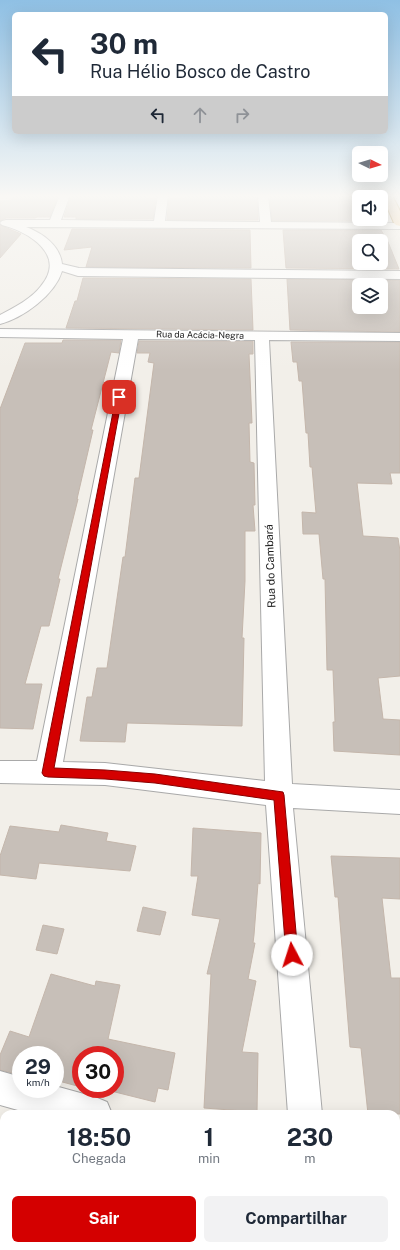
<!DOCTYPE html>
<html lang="pt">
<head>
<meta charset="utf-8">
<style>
  :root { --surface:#fff; --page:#f2f2f3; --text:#1f2937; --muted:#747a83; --accent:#d40000 }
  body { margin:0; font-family:"Public Sans",sans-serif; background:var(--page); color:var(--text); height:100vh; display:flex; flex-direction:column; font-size:15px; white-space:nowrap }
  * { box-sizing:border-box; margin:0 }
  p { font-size:13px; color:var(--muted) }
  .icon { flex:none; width:22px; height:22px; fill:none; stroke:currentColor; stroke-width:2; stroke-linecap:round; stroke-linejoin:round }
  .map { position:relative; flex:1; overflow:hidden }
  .drawer { position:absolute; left:0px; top:1110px; width:400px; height:140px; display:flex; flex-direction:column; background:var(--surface); border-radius:12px 12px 0 0; box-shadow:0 4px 16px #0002 }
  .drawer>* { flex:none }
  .banner { position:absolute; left:12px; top:12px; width:376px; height:122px; border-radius:6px; box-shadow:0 4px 16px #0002; background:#fff; color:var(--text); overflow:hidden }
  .needle { width:26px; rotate:95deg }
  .fabs { position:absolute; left:352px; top:146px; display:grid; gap:8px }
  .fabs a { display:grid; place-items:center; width:36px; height:36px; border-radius:6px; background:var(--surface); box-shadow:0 4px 16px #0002; font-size:20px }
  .speed { position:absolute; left:12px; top:1046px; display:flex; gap:8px; font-size:20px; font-weight:700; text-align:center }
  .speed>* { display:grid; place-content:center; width:52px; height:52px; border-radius:50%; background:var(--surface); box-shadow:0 4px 16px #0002; line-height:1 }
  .speed small { font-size:10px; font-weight:400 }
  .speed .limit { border:6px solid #d22; background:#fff; color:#111 }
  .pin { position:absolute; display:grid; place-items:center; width:34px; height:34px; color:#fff; margin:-17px; border-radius:8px; box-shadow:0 2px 6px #0006 }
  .me { position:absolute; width:44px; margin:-22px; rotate:355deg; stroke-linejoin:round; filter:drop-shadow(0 0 3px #0008) }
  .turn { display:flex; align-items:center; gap:14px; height:84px; padding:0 12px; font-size:18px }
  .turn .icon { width:52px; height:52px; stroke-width:2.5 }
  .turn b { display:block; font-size:28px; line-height:34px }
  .lanes { display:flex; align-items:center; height:38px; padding:0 12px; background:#0003; justify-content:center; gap:20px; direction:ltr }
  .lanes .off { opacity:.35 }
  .eta { display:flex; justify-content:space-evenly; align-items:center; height:68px; text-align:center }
  .eta b { font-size:24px; font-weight:700; line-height:28px }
  .action { display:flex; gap:8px; margin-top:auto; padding:8px 12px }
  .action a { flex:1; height:46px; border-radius:6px; background:var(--accent); color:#fff; font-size:16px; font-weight:700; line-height:46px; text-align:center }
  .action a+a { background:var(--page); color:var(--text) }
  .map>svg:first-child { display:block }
  .building { fill:#c7bfb8; stroke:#c4b6ab; fill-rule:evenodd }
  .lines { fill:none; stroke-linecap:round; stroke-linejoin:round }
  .minor-casing { stroke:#a9a9a9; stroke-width:2 }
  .major-casing { stroke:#a06b00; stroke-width:2 }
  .minor { fill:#fff; fill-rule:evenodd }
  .major { fill:#fcd6a4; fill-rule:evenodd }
  .route { fill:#d40000; stroke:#8a0000 }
  .labels { text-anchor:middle; stroke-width:3; stroke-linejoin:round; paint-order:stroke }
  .far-street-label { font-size:9px; fill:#222; stroke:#fff }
  .street-label { font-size:11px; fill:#222; stroke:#fff }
</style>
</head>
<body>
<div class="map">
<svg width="400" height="1250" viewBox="0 0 400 1250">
  <rect width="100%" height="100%" fill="#f2efe9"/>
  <!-- building -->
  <g class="building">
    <polygon points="14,195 38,195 58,196 50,217 37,217 35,218 6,218 0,221 0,201 13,200"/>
    <polygon points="83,195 146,195 146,198 156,198 153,219 76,219 76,217 64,217 71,196"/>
    <polygon points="187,195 257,195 258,220 167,220 169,198 186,198"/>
    <polygon points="270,195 367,195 368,197 359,197 359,219 378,219 378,221 272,221"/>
    <polygon points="0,225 21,234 0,258"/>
    <polygon points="72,229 250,230 251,268 86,267 92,247 64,250"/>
    <path d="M 283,230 L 381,230 L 388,242 L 399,269 L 286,268 ZM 359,241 L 381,241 L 381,263 L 359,263 Z"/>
    <polygon points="83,278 251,279 253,330 66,328 75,301 77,301"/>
    <path d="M 287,279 L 400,280 L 400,332 L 290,330 ZM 359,285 L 381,285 L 381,307 L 359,307 Z"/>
    <polygon points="63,340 121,340 119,353 111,352 91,430 93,430 77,499 78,499 58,579 60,579 49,626 41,626 25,684 42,684 33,729 0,728 0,409 25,343 62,343"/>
    <polygon points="139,341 253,341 253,354 249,354 252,423 249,423 250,462 254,463 255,505 253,505 255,531 245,531 245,581 242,638 244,638 242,726 127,723 125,742 80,741 87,697 92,697 97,668 107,668 123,557 125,557 135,478 139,478 154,363 148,362 150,353 137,353"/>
    <polygon points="291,342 400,342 400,473 390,473 392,484 357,483 363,536 398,538 400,551 400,676 378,678 383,719 400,720 400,755 334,751 333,722 335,722 333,670 327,670 325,579 323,579 319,534 303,534 302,512 316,513 312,467 310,467 308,433 306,433 302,381 299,381 297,362 293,362"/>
    <polygon points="61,825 108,833 106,841 136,846 130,871 39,863 36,879 0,875 0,856 10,826 59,832"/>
    <polygon points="193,828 261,833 260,884 258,883 254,935 253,943 255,943 248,979 256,981 242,1052 258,1053 257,1112 204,1108 211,974 207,974 220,919 192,915 198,876 191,876"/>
    <polygon points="331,856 400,858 400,899 382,898 391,978 400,978 400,1114 368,1114 361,1048 350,1047 338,897 335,897"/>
    <polygon points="143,907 166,912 160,935 137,931"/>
    <polygon points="43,925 64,929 57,954 36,950"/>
    <polygon points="51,974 95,986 96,981 120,985 108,1039 175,1053 168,1090 158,1088 155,1102 111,1091 110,1095 89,1089 115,1089 115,1055 81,1055 81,1087 55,1080 55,1055 21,1055 21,1075 0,1070 0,1055 10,1031 29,1037"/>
  </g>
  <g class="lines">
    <defs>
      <g id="minor">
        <path d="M 60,195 L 70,195 L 61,220 L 154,221 L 158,195 L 168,195 L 165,221 L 260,222 L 258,195 L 268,195 L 271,222 L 400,223 L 400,229 L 26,227 C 42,233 60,245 62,264 L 79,268 L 400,271 L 400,279 L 78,276 L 62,271 C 55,295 23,318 0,324 L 0,315 C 15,307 31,299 41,286 C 67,255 29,232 2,225 L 0,223 L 2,221 L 6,220 L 50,220 Z"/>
        <path d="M 0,329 L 400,333 L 400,341 L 269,340 L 292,784 L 400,790 L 400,814 L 293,808 L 322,1114 L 288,1114 L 266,805 L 105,785 L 0,783 L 0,761 L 37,761 L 123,339 L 0,337 ZM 138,339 L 255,340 L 265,781 L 105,763 L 63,762 Z"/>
        <polygon points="0,1071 21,1077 21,1089 55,1089 55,1086 95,1097 107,1102 112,1114 32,1114 0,1105"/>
        <polygon points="297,1246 335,1246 336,1250 298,1250"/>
      </g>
      <polygon id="major" points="382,195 392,195 400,211 400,226 396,225 394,223"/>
    </defs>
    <!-- minor casing -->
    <use href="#minor" class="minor-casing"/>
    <!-- major casing -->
    <use href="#major" class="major-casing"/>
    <!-- minor -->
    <use href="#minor" class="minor"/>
    <!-- major -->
    <use href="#major" class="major"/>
  </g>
  <!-- sky -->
  <linearGradient id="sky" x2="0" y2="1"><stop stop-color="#8fc0e4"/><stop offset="0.53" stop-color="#f9f8f5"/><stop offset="1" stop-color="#f9f8f5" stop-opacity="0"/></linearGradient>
  <rect width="400" height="370" fill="url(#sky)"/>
  <!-- route -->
  <polygon class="route" points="119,395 122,397 54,768 105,770 155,774 283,792 284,795 298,955 297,959 292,961 288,959 286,955 274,800 155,783 105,779 48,777 44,776 42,773 116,397"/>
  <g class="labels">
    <!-- far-street labels -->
    <g class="far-street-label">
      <text transform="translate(200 335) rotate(1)" y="3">Rua da Acácia-Negra</text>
    </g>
    <!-- street labels -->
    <g class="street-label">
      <text transform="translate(270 566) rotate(-92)" y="4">Rua do Cambará</text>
    </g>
  </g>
</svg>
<div class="fabs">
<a><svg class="needle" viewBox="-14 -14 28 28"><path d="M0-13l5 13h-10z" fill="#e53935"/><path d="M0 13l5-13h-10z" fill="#747a83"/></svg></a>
<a><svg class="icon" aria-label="sound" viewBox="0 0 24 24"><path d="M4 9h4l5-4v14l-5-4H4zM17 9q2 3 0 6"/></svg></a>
<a><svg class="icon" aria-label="search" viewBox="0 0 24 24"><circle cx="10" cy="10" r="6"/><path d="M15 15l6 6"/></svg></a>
<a><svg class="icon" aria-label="layers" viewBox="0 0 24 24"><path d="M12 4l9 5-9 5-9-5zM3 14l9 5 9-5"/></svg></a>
</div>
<div class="speed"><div>29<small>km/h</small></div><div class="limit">30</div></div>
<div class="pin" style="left:119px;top:397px;background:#d93025"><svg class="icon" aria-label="arrive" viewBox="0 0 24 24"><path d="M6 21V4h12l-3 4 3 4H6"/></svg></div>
<svg class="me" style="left:292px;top:955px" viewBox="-20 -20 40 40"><circle r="19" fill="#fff"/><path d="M0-13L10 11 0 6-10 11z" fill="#d40000"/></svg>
<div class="banner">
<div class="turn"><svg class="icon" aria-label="left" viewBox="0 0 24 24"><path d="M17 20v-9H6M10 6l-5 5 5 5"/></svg><div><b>30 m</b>Rua Hélio Bosco de Castro</div></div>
<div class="lanes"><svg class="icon" aria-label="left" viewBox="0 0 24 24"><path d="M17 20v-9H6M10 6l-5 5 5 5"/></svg><svg class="icon off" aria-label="ahead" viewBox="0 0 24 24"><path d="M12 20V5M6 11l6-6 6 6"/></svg><svg class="icon off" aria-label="right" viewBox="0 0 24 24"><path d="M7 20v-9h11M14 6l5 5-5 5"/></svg></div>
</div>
<section class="drawer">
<div class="eta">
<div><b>18:50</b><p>Chegada</p></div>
<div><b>1</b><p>min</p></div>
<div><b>230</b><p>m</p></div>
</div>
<div class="action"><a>Sair</a><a>Compartilhar</a></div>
</section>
</div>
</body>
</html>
